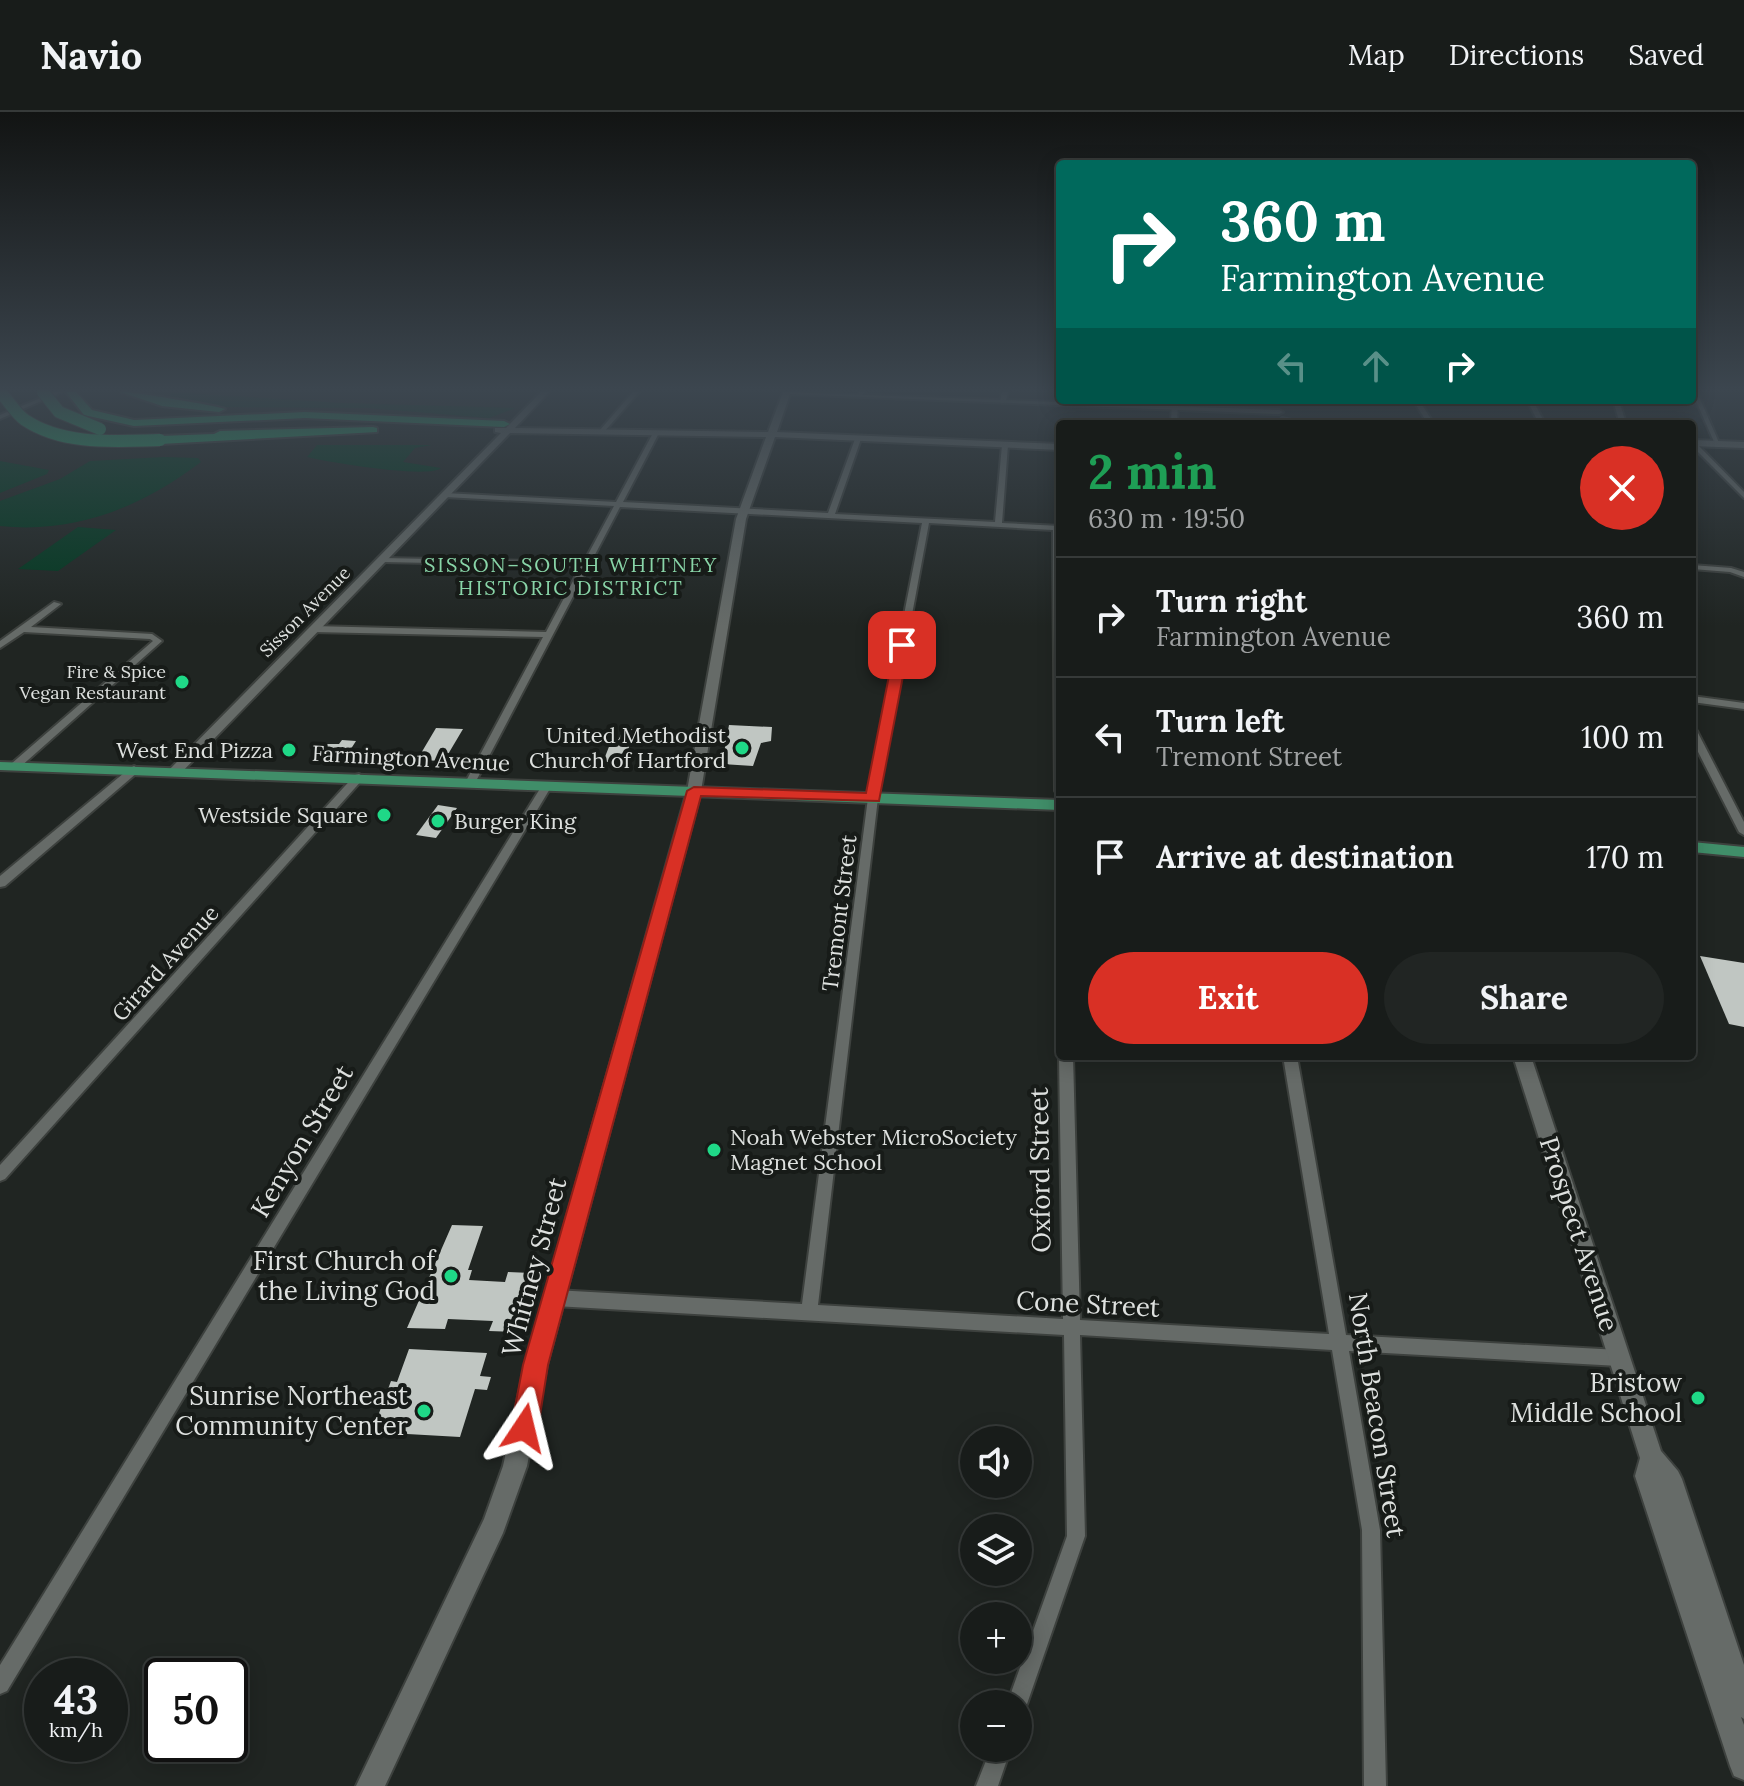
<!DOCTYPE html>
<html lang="en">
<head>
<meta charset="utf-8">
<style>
  :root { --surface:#181c1a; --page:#212523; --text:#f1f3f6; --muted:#9fa1a2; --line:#363a39; --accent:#d93025 }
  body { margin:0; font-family:Lora,serif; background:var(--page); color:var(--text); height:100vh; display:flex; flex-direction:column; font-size:30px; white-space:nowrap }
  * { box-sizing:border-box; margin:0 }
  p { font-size:26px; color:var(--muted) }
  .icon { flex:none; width:44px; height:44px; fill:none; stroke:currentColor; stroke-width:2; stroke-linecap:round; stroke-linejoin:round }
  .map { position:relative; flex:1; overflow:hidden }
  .panel { position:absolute; left:1056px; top:308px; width:640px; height:640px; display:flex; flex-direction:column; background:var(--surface); border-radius:8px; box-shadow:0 4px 20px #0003,0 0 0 2px var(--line) }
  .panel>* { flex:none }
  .guide { position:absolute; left:1056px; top:48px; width:640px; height:244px; border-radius:8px; box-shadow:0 4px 20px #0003,0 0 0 2px var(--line); background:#00695c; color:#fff; overflow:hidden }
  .buttons { position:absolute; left:960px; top:1314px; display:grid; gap:16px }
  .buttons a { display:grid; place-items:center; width:72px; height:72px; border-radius:50%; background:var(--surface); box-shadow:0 4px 20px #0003,0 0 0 2px var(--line); font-size:40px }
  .speed { position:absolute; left:24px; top:1546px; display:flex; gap:16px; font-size:40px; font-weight:700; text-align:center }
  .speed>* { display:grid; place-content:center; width:104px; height:104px; border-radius:50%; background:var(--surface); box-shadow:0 4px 20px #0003,0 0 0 2px var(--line); line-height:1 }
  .speed small { font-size:20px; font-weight:400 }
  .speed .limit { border:4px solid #111; border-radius:12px; background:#fff; color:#111 }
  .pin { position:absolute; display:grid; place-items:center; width:68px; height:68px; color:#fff; margin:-34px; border-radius:16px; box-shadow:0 4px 12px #0006 }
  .me { position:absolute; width:88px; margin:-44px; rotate:10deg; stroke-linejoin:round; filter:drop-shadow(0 0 6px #0008) }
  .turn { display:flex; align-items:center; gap:28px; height:168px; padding:0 32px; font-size:36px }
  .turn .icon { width:104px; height:104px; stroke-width:2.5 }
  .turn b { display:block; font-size:56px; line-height:68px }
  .lanes { display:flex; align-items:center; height:76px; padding:0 32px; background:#0003; justify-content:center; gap:40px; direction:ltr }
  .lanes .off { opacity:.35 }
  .round { display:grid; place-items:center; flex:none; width:84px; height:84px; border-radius:42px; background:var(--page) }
  .overview { display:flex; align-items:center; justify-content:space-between; height:136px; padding:0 32px }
  h1 { font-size:48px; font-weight:700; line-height:60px; color:#1e9e55 }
  .primary-button { display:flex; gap:16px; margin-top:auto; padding:16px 32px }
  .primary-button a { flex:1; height:92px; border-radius:48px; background:var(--accent); color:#fff; font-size:32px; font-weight:700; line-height:92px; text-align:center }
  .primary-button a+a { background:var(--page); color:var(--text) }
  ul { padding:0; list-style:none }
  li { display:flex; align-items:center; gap:24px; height:120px; padding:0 32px; border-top:2px solid var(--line) }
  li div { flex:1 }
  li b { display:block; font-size:30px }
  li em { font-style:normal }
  header { display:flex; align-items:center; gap:48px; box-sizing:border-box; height:112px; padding:0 40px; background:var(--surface); border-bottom:2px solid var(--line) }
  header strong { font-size:38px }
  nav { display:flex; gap:44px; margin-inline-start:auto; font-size:28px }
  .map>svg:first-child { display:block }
  .green { fill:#01391f }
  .building { fill:#c0c6c2 }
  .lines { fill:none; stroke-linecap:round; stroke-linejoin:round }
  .minor-casing { stroke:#3d413e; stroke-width:4 }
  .tertiary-casing { stroke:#3d413e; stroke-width:4 }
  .secondary-casing { stroke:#3d413e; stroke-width:4 }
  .primary-casing { stroke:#3d413e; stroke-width:4 }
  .motorway-casing { stroke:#3d413e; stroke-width:4 }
  .minor { fill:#666b68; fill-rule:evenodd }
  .tertiary { fill:#666b68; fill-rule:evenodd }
  .secondary { fill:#666b68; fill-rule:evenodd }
  .primary { fill:#408e69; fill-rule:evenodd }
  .motorway { fill:#26a669; fill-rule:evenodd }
  .motorway-bridge-casing { stroke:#3d413e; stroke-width:14; stroke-linecap:butt }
  .motorway-bridge { stroke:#26a669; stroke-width:12 }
  .route { fill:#d93025; stroke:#8d1f18; stroke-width:2 }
  .poi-dot { fill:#1fd887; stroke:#171b18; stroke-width:3 }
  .labels { text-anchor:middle; stroke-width:8; stroke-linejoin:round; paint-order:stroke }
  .far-street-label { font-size:18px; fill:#dee1df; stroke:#171b18 }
  .far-poi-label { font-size:18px; fill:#dee1df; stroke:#171b18; text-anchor:end }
  .far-neighbourhood-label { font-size:20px; letter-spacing:2px; fill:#89d5a8; stroke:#171b18 }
  .poi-label { font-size:22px; fill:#dee1df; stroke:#171b18; text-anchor:end }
  .street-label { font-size:22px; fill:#dee1df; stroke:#171b18 }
  .near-street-label { font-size:26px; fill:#dee1df; stroke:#171b18 }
  .near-poi-label { font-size:26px; fill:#dee1df; stroke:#171b18; text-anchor:end }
</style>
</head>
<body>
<header>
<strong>Navio</strong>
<nav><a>Map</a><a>Directions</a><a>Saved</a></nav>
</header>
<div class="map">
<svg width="1744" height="1674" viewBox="0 0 1744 1674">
  <rect width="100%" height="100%" fill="#202522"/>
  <!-- green -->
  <g class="green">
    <polygon points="171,280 342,291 516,296 489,306 367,296 218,295 170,288"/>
    <path d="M 317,333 L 432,333 L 415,336 L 403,350 L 441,356 C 429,367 327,350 307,345 Z"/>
    <path d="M 164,345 L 198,346 L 201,350 C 142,395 75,422 0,414 L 0,389 L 60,367 L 90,349 Z"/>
    <polygon points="0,349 49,358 47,362 0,381"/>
    <polygon points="78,415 116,418 58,459 18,457"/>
  </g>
  <!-- building -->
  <g class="building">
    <polygon points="729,613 772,615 771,629 761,631 753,654 722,652"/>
    <polygon points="436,616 463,617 444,649 417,648"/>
    <polygon points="623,617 635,617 624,650 603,650 612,627 619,627"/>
    <polygon points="342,628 356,629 347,643 317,642 325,632 339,632"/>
    <polygon points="438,693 457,696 436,726 416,723"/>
    <polygon points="1700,844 1744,851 1744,915 1729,912"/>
    <polygon points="452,1113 483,1114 468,1158 472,1158 469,1168 505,1170 508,1160 531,1161 514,1220 489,1219 493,1209 448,1207 445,1217 407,1216"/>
    <polygon points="409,1237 487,1241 480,1264 491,1265 487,1278 475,1277 460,1325 372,1320 391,1269 397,1270"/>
  </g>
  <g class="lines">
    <defs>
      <g id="minor">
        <polygon points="55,280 62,280 0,307 0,303"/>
        <polygon points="633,280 639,280 604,320 600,320 600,318"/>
        <polygon points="859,280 865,280 861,285 858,283"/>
        <polygon points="1002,280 1008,280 1006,289 1003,291 1000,289"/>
        <polygon points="1692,280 1697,280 1720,333 1715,332"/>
        <polygon points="1172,288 1178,288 1177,312 1171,312"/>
        <polygon points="1413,288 1419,288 1434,312 1428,312"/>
        <polygon points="1527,288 1533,288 1545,312 1539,312"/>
        <polygon points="1613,288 1619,288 1626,312 1620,312"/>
        <polygon points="656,319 659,321 623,390 828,401 855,327 858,325 861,327 835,402 995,410 1002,333 1005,331 1008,333 1002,411 1060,414 1060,682 1055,679 1053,418 929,411 878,686 818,1193 1063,1207 1059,944 1060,943 1073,944 1080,1208 1329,1222 1283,944 1297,944 1346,1223 1619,1238 1625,1240 1627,1246 1625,1252 1619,1254 1349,1239 1380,1418 1386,1674 1364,1674 1362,1418 1332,1238 1080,1223 1085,1424 1027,1592 1024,1599 1018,1602 1018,1592 1007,1592 1067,1424 1064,1223 555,1194 549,1191 547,1186 549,1181 555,1178 802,1192 868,686 922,411 620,395 475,671 470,674 465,671 543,525 313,520 309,517 313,514 546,520 581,454 382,450 378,448 382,446 584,450 614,394 445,385 441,383 445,381 616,390 653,321"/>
        <polygon points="1692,331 1696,331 1744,380 1744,386 1692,334"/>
        <polygon points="1692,453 1731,456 1744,460 1744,465 1730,460 1692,457"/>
        <polygon points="54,490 61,492 31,515 152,522 162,529 19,656 15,657 10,654 11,652 153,529 150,527 24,520 0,536 0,529"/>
        <polygon points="1692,584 1744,591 1744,597 1692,590"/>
        <polygon points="1692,616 1697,619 1744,710 1744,723 1739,720 1692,628"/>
        <polygon points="359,662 364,665 363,667 5,1067 0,1069 0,1053 355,663"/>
        <polygon points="546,672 551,675 7,1579 0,1582 0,1553 541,675"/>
        <polygon points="991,1636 1011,1636 998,1674 976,1674"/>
      </g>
      <polygon id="tertiary" points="134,654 140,658 138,660 5,774 0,775 0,764 130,656"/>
      <g id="secondary">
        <polygon points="541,280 549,280 515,316 768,320 783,280 1279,298 1283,300 1279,302 790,282 777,320 1060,332 1060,338 775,325 746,407 701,679 547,1253 527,1354 503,1421 385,1674 356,1674 484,1407 503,1354 525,1253 687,679 736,407 766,325 510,321 180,662 175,663 168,659 501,321 495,320 495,316 506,316"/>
        <polygon points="1282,306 1301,310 1302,312 1279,310"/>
        <polygon points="1692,328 1744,330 1744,336 1692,334"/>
        <polygon points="1513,944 1531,944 1661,1339 1678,1359 1682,1367 1744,1553 1744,1607 1741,1605 1744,1613 1744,1668 1734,1664 1730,1654 1635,1364 1640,1346"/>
      </g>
      <g id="primary">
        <polygon points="0,650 1060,688 1060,698 0,658"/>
        <polygon points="1692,730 1744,735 1744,745 1692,740"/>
      </g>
      <g id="motorway">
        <polygon points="66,280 76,280 92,298 134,308 305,300 504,309 510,312 504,315 305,306 134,314 84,303"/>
        <path d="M 121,280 C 129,279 219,294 225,297 L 219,300 L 162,294 Z"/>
        <polygon points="373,315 377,316 377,320 160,332 154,328 160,324 214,322 220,319"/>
      </g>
    </defs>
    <!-- minor casing -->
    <use href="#minor" class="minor-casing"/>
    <!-- tertiary casing -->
    <use href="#tertiary" class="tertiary-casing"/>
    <!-- secondary casing -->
    <use href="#secondary" class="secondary-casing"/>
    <!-- primary casing -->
    <use href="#primary" class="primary-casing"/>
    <!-- motorway casing -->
    <use href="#motorway" class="motorway-casing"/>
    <!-- minor -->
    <use href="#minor" class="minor"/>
    <!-- tertiary -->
    <use href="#tertiary" class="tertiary"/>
    <!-- secondary -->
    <use href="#secondary" class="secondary"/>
    <!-- primary -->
    <use href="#primary" class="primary"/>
    <!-- motorway -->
    <use href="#motorway" class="motorway"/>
    <defs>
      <g id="motorway-bridge">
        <path d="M 0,280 C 9,289 15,301 25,308 C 64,334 116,329 160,328"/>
        <polyline points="43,280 59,300 100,317"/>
      </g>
    </defs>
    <!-- motorway-bridge casing -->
    <use href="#motorway-bridge" class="motorway-bridge-casing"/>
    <!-- motorway-bridge -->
    <use href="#motorway-bridge" class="motorway-bridge"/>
  </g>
  <!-- sky -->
  <linearGradient id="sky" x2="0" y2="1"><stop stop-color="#121413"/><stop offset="0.54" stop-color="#3c464f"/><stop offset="1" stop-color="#3c464f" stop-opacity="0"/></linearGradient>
  <rect width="1744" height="514" fill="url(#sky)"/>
  <!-- route -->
  <polygon class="route" points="902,529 909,533 879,689 701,684 548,1253 538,1316 534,1326 524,1330 515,1326 511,1316 523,1253 687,679 694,675 866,681 895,533"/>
  <!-- markers -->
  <g class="poi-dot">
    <circle cx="182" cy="570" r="8"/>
    <circle cx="742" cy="636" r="8"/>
    <circle cx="289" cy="638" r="8"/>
    <circle cx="384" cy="703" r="8"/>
    <circle cx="438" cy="709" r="8"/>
    <circle cx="714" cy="1038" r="8"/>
    <circle cx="451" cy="1164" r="8"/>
    <circle cx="1698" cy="1286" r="8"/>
    <circle cx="424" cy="1299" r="8"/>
  </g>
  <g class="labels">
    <!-- far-street labels -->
    <g class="far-street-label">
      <text transform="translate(305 500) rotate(-45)" y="6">Sisson Avenue</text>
    </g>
    <!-- far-poi labels -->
    <g class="far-poi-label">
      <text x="166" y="566">Fire &amp; Spice<tspan x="166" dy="21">Vegan Restaurant</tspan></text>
    </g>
    <!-- far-neighbourhood labels -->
    <g class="far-neighbourhood-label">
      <text x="571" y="460">SISSON–SOUTH WHITNEY<tspan x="571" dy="23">HISTORIC DISTRICT</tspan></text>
    </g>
    <!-- poi labels -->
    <g class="poi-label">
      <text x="726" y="631">United Methodist<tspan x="726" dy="25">Church of Hartford</tspan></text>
      <text x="273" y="646">West End Pizza</text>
      <text x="368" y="711">Westside Square</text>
      <text x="454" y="717" text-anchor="start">Burger King</text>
      <text x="730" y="1033" text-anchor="start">Noah Webster MicroSociety<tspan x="730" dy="25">Magnet School</tspan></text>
    </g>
    <!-- street labels -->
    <g class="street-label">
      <text transform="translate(411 646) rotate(3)" y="8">Farmington Avenue</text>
      <text transform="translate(839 801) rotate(-83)" y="8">Tremont Street</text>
      <text transform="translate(165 851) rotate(-48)" y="8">Girard Avenue</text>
    </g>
    <!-- near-street labels -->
    <g class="near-street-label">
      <text transform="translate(302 1029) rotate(-59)" y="9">Kenyon Street</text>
      <text transform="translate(1040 1058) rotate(-91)" y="9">Oxford Street</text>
      <text transform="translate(1579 1122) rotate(72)" y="9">Prospect Avenue</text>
      <text transform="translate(534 1155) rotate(-75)" y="9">Whitney Street</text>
      <text transform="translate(1088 1192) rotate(3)" y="9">Cone Street</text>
      <text transform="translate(1377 1303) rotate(81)" y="9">North Beacon Street</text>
    </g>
    <!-- near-poi labels -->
    <g class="near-poi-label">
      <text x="435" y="1158">First Church of<tspan x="435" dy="30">the Living God</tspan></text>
      <text x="1682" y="1280">Bristow<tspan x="1682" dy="30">Middle School</tspan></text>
      <text x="408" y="1293">Sunrise Northeast<tspan x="408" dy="30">Community Center</tspan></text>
    </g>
  </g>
</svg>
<div class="buttons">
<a><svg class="icon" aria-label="sound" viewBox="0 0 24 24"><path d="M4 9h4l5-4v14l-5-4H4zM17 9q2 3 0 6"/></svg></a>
<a><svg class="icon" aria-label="layers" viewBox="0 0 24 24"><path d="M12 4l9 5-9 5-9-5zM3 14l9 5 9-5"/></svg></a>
<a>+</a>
<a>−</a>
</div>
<div class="speed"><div>43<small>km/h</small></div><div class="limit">50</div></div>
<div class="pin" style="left:902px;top:533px;background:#d93025"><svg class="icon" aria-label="arrive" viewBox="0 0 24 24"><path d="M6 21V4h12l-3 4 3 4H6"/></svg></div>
<svg class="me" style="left:524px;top:1316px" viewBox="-20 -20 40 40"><path d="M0-17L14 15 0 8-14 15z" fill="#d93025" stroke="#fff" stroke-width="4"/></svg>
<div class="guide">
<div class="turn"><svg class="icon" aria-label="right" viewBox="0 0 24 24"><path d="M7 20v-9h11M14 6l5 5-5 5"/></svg><div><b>360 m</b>Farmington Avenue</div></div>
<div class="lanes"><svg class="icon off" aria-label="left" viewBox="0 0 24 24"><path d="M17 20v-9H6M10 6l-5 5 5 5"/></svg><svg class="icon off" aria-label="ahead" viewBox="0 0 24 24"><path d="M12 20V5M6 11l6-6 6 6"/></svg><svg class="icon" aria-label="right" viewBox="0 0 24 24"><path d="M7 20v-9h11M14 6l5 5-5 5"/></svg></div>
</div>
<section class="panel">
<div class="overview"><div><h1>2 min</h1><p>630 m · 19:50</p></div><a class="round" style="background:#d93025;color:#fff"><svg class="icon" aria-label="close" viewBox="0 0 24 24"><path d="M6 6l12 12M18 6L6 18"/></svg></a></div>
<ul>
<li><svg class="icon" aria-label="right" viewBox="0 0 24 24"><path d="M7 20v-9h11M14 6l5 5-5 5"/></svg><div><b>Turn right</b><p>Farmington Avenue</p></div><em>360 m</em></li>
<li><svg class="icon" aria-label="left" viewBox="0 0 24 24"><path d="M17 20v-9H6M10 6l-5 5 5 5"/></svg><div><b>Turn left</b><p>Tremont Street</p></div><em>100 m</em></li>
<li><svg class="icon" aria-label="arrive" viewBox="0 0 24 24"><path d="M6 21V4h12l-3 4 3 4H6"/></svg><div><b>Arrive at destination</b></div><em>170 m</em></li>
</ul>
<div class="primary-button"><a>Exit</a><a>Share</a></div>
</section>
</div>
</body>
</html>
